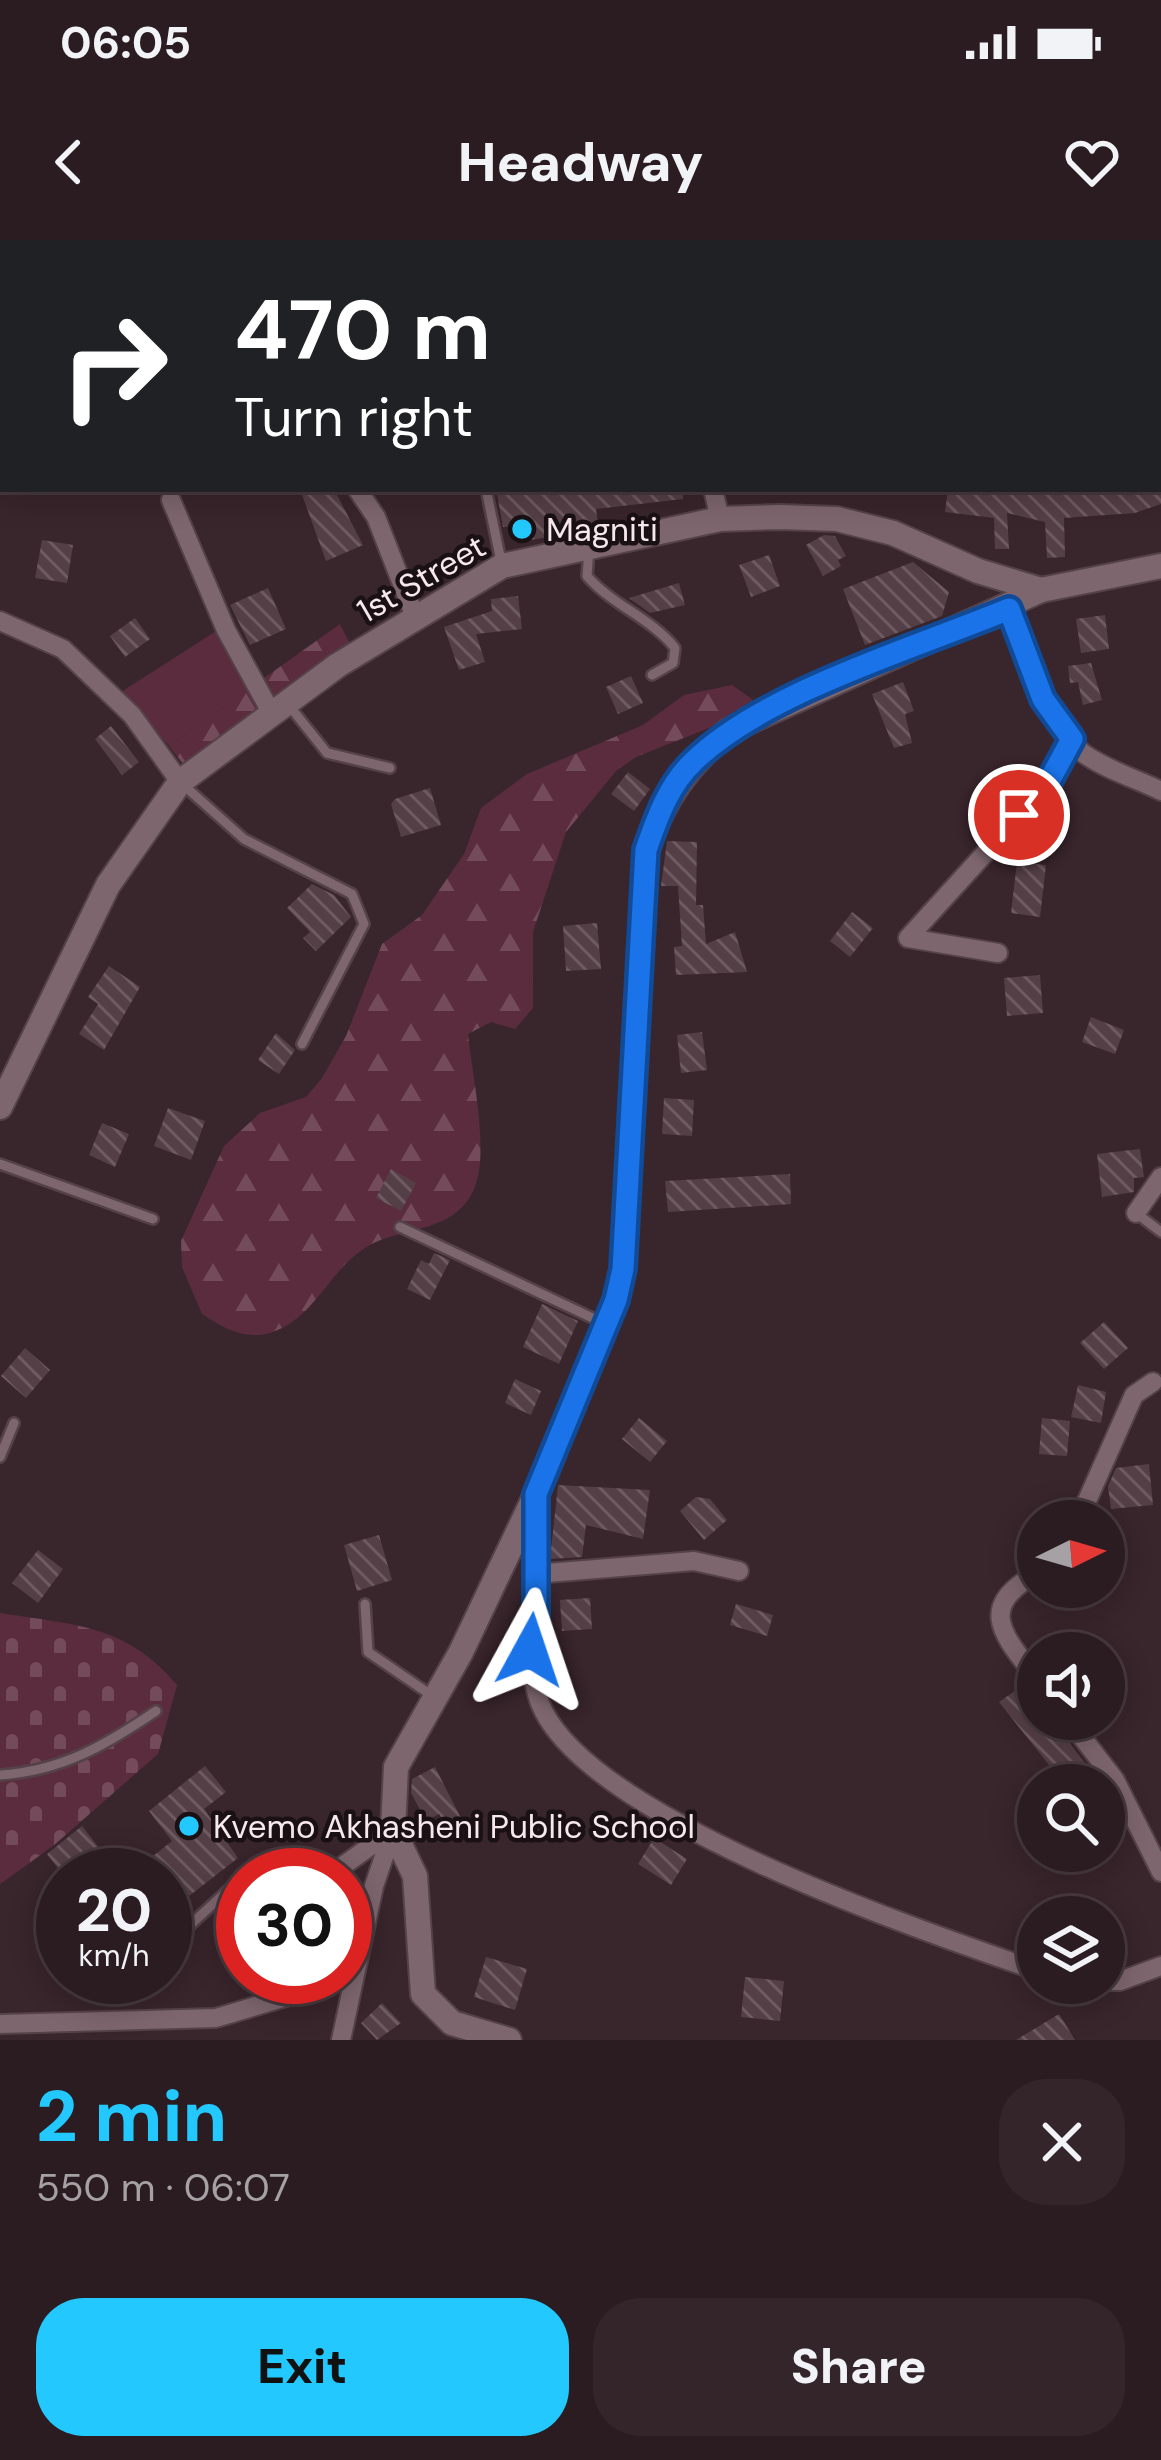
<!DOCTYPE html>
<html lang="en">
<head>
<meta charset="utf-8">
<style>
  :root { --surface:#2b1c21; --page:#33252a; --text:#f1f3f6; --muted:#a6a1a5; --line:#473a3f; --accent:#23c9fe }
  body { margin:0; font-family:"DM Sans",sans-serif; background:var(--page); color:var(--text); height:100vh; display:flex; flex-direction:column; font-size:45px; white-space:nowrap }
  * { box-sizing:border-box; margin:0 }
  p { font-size:39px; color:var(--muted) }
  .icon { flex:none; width:66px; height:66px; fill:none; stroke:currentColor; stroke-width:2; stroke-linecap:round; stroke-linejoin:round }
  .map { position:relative; height:1800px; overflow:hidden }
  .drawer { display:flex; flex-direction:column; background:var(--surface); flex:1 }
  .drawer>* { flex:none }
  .top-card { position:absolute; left:0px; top:0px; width:1161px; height:252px; box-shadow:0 6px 30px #0003,0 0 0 3px var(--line); background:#202124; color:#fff; overflow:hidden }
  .needle { width:78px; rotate:85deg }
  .controls { position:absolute; left:1017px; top:1260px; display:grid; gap:24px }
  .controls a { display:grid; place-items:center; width:108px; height:108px; border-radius:50%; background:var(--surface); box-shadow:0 6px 30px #0003,0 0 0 3px var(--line); font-size:60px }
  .speed { position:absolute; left:36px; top:1608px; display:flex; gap:24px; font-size:60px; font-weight:700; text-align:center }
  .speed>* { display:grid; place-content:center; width:156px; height:156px; border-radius:50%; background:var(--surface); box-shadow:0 6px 30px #0003,0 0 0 3px var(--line); line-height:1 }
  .speed small { font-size:30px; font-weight:400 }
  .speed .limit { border:18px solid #d22; background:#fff; color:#111 }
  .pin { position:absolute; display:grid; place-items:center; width:102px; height:102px; color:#fff; margin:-51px; border:6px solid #fff; border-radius:50%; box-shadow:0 3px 12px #0007 }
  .me { position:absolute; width:132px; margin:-66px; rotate:5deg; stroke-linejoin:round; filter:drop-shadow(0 0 9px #0008) }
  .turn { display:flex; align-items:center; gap:42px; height:252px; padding:0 36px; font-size:54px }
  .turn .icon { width:156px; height:156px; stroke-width:2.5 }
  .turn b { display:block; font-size:84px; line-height:102px }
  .round { display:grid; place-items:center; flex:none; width:126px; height:126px; border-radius:48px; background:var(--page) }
  .headline { display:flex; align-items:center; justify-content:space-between; height:204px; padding:0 36px }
  h1 { font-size:72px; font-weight:800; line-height:90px; color:var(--accent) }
  .primary-button { display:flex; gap:24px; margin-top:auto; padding:24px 36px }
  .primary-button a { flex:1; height:138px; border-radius:48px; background:var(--accent); color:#111; font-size:48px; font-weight:800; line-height:138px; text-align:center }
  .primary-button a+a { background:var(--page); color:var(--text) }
  .status { display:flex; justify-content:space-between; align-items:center; height:84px; padding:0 60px; background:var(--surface); direction:ltr }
  .status svg { height:33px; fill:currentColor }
  header { display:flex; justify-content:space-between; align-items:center; height:156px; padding:0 36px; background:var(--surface); font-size:54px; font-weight:800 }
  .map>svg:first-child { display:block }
  .green { fill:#5b2c3e }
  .forest { fill:url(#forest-firs) }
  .cemetery { fill:url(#cemetery-stones) }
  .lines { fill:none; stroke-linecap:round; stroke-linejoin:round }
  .river { stroke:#00465b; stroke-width:33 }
  .building { fill:url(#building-back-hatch) }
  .service-casing { stroke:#544248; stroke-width:14 }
  .minor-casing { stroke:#544248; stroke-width:22 }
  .tertiary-casing { stroke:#544248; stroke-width:28 }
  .service { stroke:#7e666e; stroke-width:9 }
  .minor { stroke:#7e666e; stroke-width:18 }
  .tertiary { stroke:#7e666e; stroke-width:24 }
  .route-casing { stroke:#114b97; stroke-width:30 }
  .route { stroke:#1a73e8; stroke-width:21 }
  .poi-dot { fill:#23c9fe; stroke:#1a1114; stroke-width:4.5 }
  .labels { text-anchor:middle; stroke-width:9; stroke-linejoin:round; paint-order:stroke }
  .poi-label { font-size:33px; fill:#f7e8ed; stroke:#1a1114; text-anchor:start }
  .street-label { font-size:33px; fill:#f7e8ed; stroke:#1a1114 }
</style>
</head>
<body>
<div class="status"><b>06:05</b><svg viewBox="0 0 49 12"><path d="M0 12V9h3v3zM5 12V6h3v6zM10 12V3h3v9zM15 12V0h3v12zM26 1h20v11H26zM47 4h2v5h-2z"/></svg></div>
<header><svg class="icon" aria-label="back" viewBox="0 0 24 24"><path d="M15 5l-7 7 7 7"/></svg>Headway<svg class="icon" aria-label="heart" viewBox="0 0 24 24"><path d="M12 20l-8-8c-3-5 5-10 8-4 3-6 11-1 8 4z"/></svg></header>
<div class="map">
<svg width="1161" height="1800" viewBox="0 0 1161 1800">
  <defs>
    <pattern id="forest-firs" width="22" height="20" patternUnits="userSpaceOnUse" patternTransform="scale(3)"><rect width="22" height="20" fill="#5b2c3e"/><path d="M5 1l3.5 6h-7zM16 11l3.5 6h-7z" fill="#734b5a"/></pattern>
    <pattern id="cemetery-stones" width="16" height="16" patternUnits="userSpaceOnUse" patternTransform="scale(3)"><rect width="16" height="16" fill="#5b2c3e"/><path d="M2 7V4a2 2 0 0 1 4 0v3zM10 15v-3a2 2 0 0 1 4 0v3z" fill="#734b5a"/></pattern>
    <pattern id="building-back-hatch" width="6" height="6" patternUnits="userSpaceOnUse" patternTransform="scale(3)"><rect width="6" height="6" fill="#553f46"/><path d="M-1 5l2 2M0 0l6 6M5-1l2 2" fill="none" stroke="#6e5b61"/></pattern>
  </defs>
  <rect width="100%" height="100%" fill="#39252c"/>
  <!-- green -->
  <polygon class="green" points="221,388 252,447 169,506 121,452"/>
  <!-- forest -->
  <g class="forest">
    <polygon points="340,384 350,404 184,525 169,506"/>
    <path d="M 732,445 L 753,460 L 734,478 L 636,517 L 616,531 L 566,592 L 533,692 L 533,768 L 515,789 L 491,782 L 468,794 C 472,835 490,913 474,949 C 454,995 401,985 365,1008 C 328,1031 315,1079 270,1093 C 244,1100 223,1088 202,1074 L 182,1027 L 181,1001 L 224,906 L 260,873 L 306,857 L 322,838 L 346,796 L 382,704 L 422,675 L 464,614 L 481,568 L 527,534 L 643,485 L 684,455 Z"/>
  </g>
  <!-- cemetery -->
  <path class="cemetery" d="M 0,1373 C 74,1385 126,1384 177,1445 L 158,1514 L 53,1606 L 0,1644 Z"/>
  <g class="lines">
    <!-- river -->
    <g class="river">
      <polyline points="15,3 18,0"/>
      <polyline points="0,59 3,56"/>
    </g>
  </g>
  <!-- building -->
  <g class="building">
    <polygon points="300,249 334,249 363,305 326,321"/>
    <polygon points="496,249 683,249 683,259 596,269 598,283 570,286 571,294 515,302 513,286 503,287"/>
    <polygon points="948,249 1161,249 1161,264 1135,273 1064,278 1065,317 1047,318 1045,282 1007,273 1009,309 995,309 994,278 945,272"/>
    <polygon points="824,295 835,296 846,316 838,320 841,326 823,336 806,305"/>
    <polygon points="42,300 73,305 67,343 35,338"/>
    <polygon points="769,315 780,346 751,357 739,325"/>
    <polygon points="913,322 949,352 942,376 865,405 843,349"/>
    <polygon points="679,343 685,365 650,373 629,358"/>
    <polygon points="268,348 286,389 250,405 230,365"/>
    <polygon points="518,356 522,389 476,394 485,422 459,430 444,387 492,371 491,359"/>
    <polygon points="1105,375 1109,409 1081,413 1076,379"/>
    <polygon points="135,378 150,399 125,417 110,396"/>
    <polygon points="1091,423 1102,460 1083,465 1078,442 1070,443 1068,426"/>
    <polygon points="631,436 643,463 618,474 606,447"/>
    <polygon points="903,442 914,471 905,474 912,503 894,508 872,454"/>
    <polygon points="111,486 139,522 122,535 95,499"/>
    <polygon points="628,532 650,549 634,571 611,554"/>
    <polygon points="430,548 441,585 401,597 391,564 395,559"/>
    <polygon points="667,601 697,602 696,665 703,665 706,704 735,692 747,732 676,735 674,707 682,706 678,646 661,646"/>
    <polygon points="1017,622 1046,625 1040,677 1011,673"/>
    <polygon points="312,644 334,655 351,677 316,711 303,698 310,692 287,668"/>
    <polygon points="852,672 873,688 850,717 830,701"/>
    <polygon points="597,683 601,729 566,731 563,686"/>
    <polygon points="109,726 140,747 104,810 79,794 98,764 88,757"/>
    <polygon points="1040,735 1043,773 1007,776 1004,738"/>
    <polygon points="1091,777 1124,790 1115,814 1082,802"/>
    <polygon points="702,792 707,830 681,833 677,795"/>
    <polygon points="276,793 295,810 279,834 258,820"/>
    <polygon points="664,858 694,860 692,896 662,894"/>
    <polygon points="168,868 205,881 191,920 154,906"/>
    <polygon points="102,883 129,894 115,927 89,915"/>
    <polygon points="1140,909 1144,937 1134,938 1134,952 1102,957 1097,914"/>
    <polygon points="391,929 416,943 401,971 376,958"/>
    <polygon points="790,934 791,964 668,972 665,941"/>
    <polygon points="434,1013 450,1020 430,1060 407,1049 421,1020 429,1024"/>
    <polygon points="542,1064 578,1081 559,1124 523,1107"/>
    <polygon points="1104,1082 1128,1108 1104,1129 1080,1103"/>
    <polygon points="25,1108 50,1130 26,1158 1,1136"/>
    <polygon points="515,1139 541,1151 531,1175 505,1163"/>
    <polygon points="1078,1145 1106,1152 1101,1183 1071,1177"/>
    <polygon points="639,1178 667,1201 650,1222 622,1199"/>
    <polygon points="1042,1178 1070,1181 1067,1216 1039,1214"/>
    <polygon points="1149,1224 1153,1265 1111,1269 1108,1246 1116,1228"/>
    <polygon points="558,1245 650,1250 643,1299 586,1285 582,1317 550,1319"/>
    <polygon points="696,1257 710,1259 727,1280 704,1300 680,1271"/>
    <polygon points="379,1295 392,1340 357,1351 344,1305"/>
    <polygon points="38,1310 63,1329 38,1363 12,1343"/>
    <polygon points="590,1358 592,1389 562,1391 560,1360"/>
    <polygon points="736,1364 773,1375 767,1396 730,1385"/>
    <polygon points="1022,1446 1038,1469 1038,1479 1045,1479 1056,1495 1061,1492 1085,1523 1061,1540 999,1462"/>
    <polygon points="205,1526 226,1552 204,1569 238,1618 180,1663 165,1635 129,1635 172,1601 149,1571"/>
    <polygon points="435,1527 469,1594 455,1602 439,1574 426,1581 411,1553 412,1539"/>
    <polygon points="82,1586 120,1635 63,1635 47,1614"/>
    <polygon points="654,1598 687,1619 671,1645 638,1624"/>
    <polygon points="486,1717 527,1729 515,1770 474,1757"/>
    <polygon points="745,1737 784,1741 780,1781 741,1777"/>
    <polygon points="382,1763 401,1783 377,1800 361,1783"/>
    <polygon points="1059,1774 1075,1800 1016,1800"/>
  </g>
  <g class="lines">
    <defs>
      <g id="service">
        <polyline points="486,249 502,326"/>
        <path d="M 589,309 L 587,336 C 612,365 651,378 675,408 L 673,423 L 652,435"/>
        <polyline points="287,463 327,513 390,528"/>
        <polyline points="180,542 244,599 352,654 364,684 302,804"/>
        <polyline points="0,924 153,979"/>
        <polyline points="1136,973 1161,992"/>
        <polyline points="400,987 601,1082"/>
        <polyline points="0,1217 14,1183"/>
        <polyline points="365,1364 368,1412 431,1455"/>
        <path d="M 0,1535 C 62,1531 106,1505 156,1471"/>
        <polyline points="175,1699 238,1641 243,1643"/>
      </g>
      <g id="minor">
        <polyline points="269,0 269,3"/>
        <polyline points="649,0 649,3"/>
        <polyline points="357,249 376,277 415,377"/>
        <polyline points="713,249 720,279"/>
        <polyline points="171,260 226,390 272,474"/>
        <path d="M 1009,369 C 1024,417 1043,479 1083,513 C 1104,529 1137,539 1161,551"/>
        <polyline points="0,381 63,409 132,475 180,542"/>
        <polyline points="998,713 908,698 1047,545 1071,499"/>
        <polyline points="1136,973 1161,937"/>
        <path d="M 536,1265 C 534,1301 538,1338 536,1374 C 534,1409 527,1439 544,1472 C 601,1582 920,1690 1038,1731"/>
        <polyline points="1078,1281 1134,1155 1153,1142"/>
        <path d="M 1038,1333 C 974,1367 1004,1396 1038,1440"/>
        <polyline points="535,1334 694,1321 739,1331"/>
        <polyline points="1068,1479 1115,1540 1161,1632"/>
        <polyline points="330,1635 393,1590"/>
        <polyline points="1104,1741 1120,1741 1161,1726"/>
        <polyline points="0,1784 216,1778 286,1757 295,1737"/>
        <polyline points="341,1800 374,1646 393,1590"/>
      </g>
      <g id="tertiary">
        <polyline points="0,867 108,645 180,542 338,425 502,326 720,279 780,277 837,279 893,293 978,331 1041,350 1161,326"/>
        <path d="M 509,1800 L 452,1783 L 423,1754 L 415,1636 L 393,1590 L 396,1527 L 461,1412 L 536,1254 L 616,1060 L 623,1029 L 646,610 C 663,559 688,526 728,491 L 1041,350"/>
      </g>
    </defs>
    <!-- service casing -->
    <use href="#service" class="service-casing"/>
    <!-- minor casing -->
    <use href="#minor" class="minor-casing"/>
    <!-- tertiary casing -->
    <use href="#tertiary" class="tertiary-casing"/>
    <!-- service -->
    <use href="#service" class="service"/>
    <!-- minor -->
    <use href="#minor" class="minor"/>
    <!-- tertiary -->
    <use href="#tertiary" class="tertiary"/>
  </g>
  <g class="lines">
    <defs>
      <path id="route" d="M 530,1410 L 536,1376 L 536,1254 L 616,1060 L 623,1029 L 646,610 C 657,578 669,544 694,521 C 765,452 915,408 1009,369 L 1043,459 L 1072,499 L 1047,545 L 1019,575"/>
    </defs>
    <!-- route casing -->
    <use href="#route" class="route-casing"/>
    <!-- route -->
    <use href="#route" class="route"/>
  </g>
  <!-- markers -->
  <g class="poi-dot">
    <circle cx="522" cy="289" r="12"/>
    <circle cx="189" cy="1586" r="12"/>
  </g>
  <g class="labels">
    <!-- poi labels -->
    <g class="poi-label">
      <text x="546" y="301">Magniti</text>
      <text x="213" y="1598">Kvemo Akhasheni Public School</text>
    </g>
    <!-- street labels -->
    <g class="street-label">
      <text transform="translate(421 338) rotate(-30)" y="12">1st Street</text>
    </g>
  </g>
</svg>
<div class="controls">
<a><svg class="needle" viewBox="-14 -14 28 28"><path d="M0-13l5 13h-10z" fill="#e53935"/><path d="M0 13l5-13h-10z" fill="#a6a1a5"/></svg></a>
<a><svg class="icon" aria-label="sound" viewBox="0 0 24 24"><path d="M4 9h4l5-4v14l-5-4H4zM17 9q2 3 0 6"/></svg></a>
<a><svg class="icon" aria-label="search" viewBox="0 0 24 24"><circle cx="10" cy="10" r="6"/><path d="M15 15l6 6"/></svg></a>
<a><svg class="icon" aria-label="layers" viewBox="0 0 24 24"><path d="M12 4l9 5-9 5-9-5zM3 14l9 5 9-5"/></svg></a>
</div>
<div class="speed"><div>20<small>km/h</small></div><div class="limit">30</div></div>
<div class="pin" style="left:1019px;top:575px;background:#d93025"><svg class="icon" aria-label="arrive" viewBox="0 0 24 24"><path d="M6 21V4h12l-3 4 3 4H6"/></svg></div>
<svg class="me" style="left:530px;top:1410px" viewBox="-20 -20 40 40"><path d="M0-17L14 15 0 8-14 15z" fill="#1a73e8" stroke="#fff" stroke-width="4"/></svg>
<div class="top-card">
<div class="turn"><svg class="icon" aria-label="right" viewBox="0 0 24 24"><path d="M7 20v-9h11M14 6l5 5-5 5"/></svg><div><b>470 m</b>Turn right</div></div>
</div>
</div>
<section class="drawer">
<div class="headline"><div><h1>2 min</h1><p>550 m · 06:07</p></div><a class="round"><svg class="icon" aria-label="close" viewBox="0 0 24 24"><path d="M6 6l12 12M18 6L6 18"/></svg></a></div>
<div class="primary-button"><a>Exit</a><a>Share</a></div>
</section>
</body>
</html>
